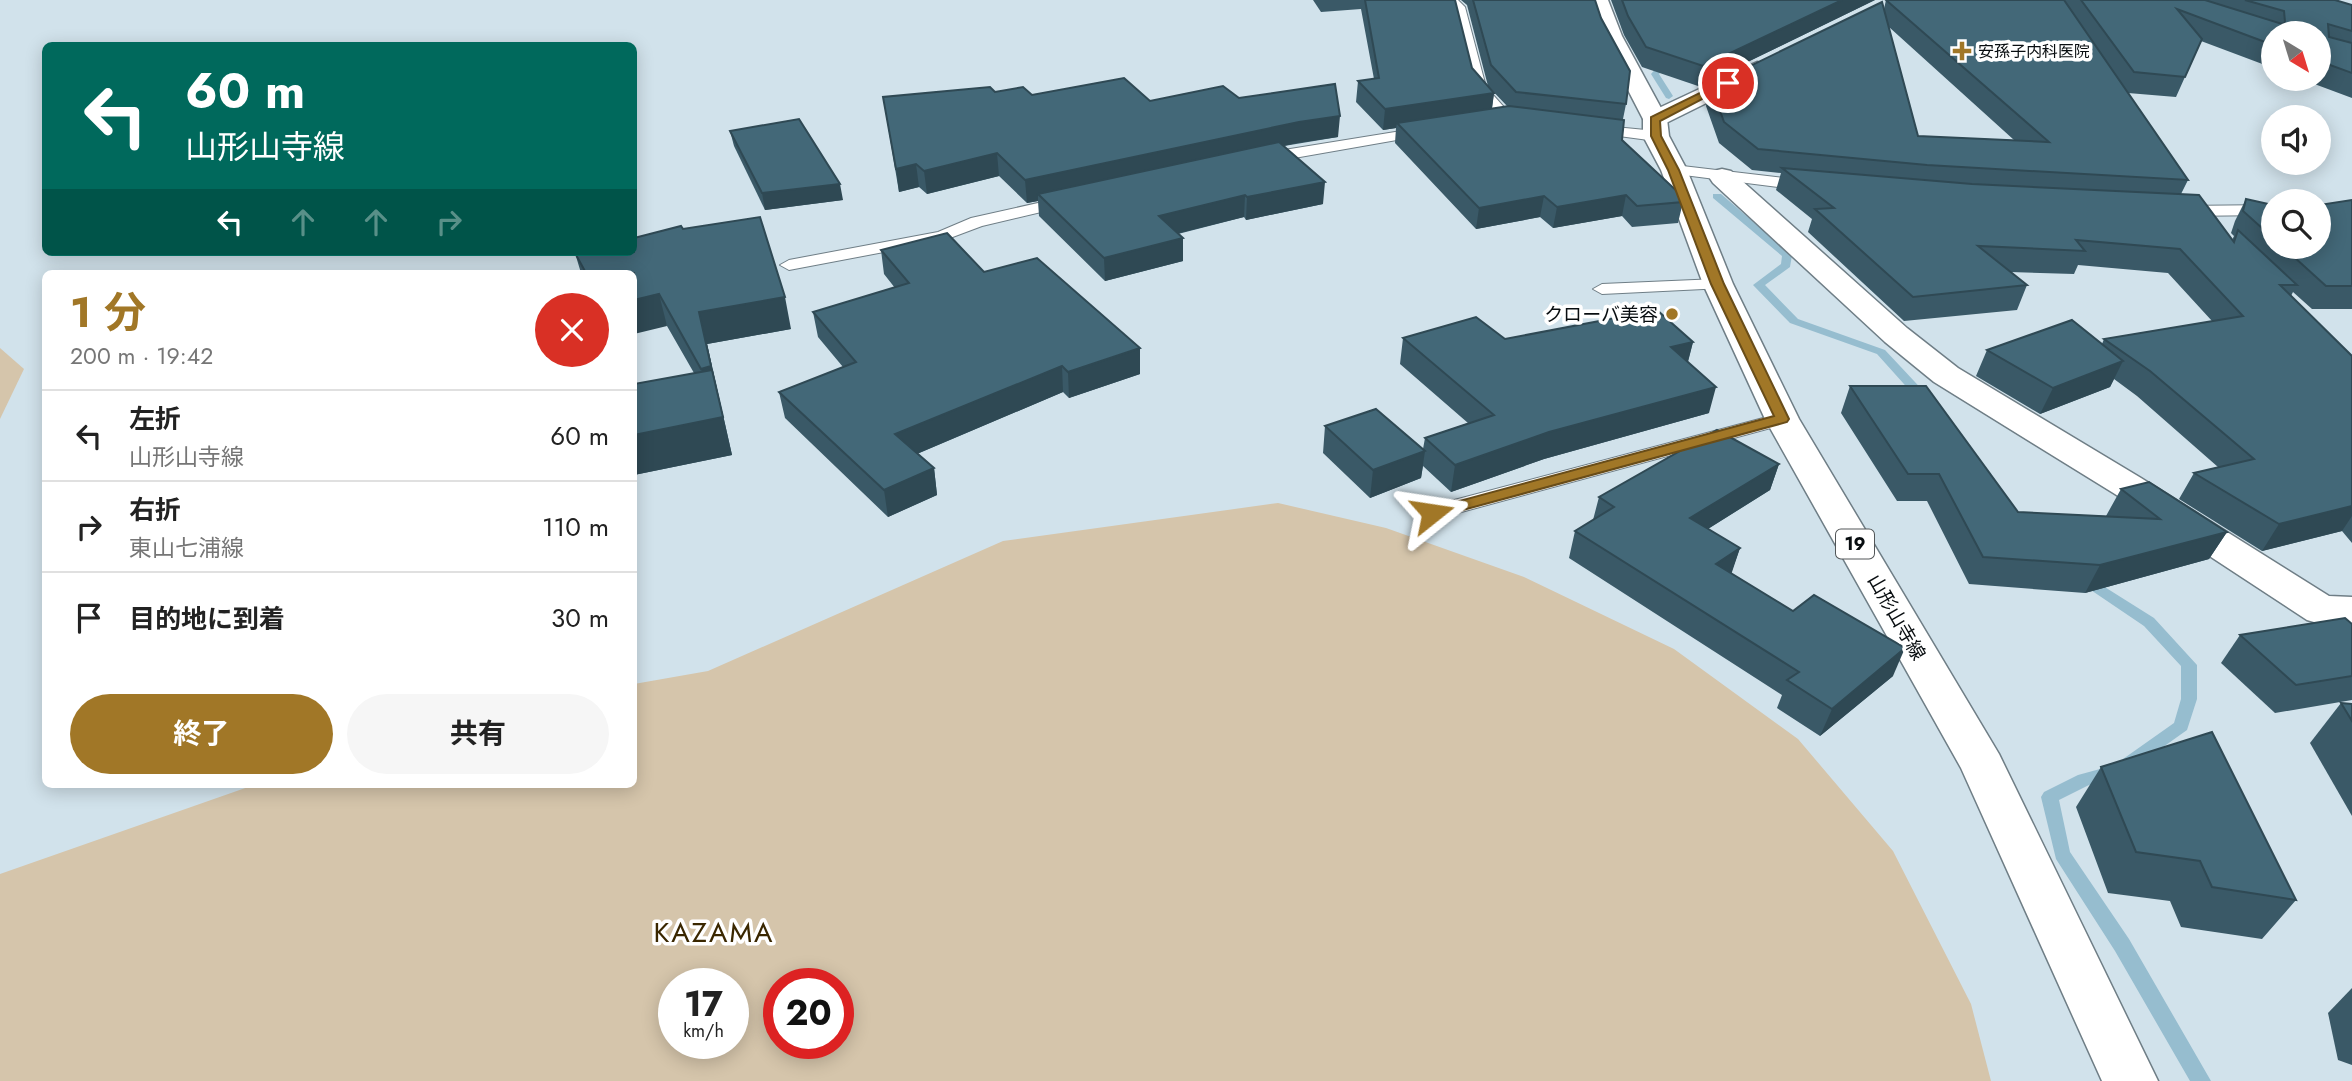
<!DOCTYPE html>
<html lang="ja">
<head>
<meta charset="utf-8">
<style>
  :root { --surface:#fff; --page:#f6f6f6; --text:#222; --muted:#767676; --line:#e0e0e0; --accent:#a17727 }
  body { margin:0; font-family:Jost,"Noto Sans JP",sans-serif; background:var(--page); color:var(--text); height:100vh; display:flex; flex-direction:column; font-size:26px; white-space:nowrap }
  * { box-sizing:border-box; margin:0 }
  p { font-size:23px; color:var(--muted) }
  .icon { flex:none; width:38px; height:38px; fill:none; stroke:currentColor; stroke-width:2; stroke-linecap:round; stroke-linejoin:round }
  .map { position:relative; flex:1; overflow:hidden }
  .side { position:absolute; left:42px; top:270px; width:595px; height:518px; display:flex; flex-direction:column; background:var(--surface); border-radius:10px; box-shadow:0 4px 18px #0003 }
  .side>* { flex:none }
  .guide { position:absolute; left:42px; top:42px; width:595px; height:214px; border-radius:10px; box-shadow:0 4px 18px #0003; background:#00695c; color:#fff; overflow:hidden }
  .needle { width:46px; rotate:142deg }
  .fabs { position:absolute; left:2261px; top:21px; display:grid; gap:14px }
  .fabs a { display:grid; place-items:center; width:70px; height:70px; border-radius:50%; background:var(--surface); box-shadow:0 4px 18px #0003; font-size:35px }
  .speed { position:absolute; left:658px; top:968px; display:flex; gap:14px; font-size:35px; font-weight:700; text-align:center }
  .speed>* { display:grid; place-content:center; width:91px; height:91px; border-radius:50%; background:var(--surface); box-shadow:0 4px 18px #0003; line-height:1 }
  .speed small { font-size:18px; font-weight:400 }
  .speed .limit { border:10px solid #d22; background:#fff; color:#111 }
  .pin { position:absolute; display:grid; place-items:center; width:60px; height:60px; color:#fff; margin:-30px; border:4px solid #fff; border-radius:50%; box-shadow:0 2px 7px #0007 }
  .me { position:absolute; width:77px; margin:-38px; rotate:75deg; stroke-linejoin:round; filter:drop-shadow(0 0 5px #0008) }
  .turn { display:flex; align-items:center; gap:24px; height:147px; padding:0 28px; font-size:32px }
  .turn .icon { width:91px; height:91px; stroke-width:2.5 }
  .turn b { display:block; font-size:49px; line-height:60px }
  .lanes { display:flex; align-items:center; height:66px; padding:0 28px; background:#0003; justify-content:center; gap:35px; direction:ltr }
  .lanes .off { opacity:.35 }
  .round { display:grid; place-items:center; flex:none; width:74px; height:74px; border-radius:37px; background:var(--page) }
  .overview { display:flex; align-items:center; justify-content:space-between; height:119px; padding:0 28px }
  h1 { font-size:42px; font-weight:700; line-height:52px; color:var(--accent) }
  .action { display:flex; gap:14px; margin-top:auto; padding:14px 28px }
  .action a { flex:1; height:80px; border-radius:42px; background:var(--accent); color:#fff; font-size:28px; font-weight:700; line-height:80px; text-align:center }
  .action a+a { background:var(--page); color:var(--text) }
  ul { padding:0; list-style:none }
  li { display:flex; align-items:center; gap:21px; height:91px; padding:0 28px; border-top:2px solid var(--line) }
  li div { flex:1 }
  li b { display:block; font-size:26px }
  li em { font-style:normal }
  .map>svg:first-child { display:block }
  .green { fill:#d5c5ab; fill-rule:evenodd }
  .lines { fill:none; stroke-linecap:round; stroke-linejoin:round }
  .stream { fill:#96bdcf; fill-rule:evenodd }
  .service-casing { stroke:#6f7e86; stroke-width:2 }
  .minor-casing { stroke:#6f7e86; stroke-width:3 }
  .secondary-casing { stroke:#6f7e86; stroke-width:3 }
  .primary-casing { stroke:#6f7e86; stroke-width:3 }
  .service { fill:#fff; fill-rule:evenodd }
  .minor { fill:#fff; fill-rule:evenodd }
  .secondary { fill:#fff; fill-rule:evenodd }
  .primary { fill:#fff; fill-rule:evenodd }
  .wall { fill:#3a5967; fill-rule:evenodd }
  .shaded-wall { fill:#2f4954 }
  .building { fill:#436878; stroke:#2f4954; stroke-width:2 }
  .route { fill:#a17727; stroke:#694d19; stroke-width:2 }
  .poi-dot { fill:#a17727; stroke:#fff; stroke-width:2.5 }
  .labels { text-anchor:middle; stroke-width:7; stroke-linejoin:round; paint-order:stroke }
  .far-poi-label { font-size:16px; fill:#080d10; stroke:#fff; text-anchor:start }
  .shield { fill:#fff; stroke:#525658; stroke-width:2 }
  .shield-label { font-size:18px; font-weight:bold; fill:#080d10 }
  .poi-label { font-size:19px; fill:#080d10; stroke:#fff; text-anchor:end }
  .street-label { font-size:19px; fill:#080d10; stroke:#fff }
  .near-quarter-label { font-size:28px; letter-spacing:2px; fill:#3a2700; stroke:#fff }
</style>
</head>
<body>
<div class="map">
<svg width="2352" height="1081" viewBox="0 0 2352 1081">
  <rect width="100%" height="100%" fill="#d1e2eb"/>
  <!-- green -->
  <g class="green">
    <polygon points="0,348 24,369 0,419"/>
    <path d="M 1278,503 L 1386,528 L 1524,577 L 1674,649 L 1798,739 L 1893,851 L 1971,1004 L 1991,1081 L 0,1081 L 0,874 L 257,784 L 634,784 L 634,684 L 708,671 L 1003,541 ZM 674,984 L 733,984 L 733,1043 L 674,1043 ZM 779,984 L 838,984 L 838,1043 L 779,1043 Z"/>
  </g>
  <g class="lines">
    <!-- stream -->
    <g class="stream">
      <polygon points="1666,57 1673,59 1659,74 1673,96 1669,99 1666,98 1651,74"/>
      <polygon points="1713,194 1721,194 1792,255 1790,267 1765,285 1798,319 1885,350 1929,397 1931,400 1929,403 1921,403 1877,354 1790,323 1753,285 1781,264 1782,256 1713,198"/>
      <polygon points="2084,574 2154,618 2197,665 2197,699 2187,730 2135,767 2129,769 2123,767 2121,763 2123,759 2174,723 2181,699 2181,666 2144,626 2079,582 2077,579"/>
      <polygon points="2111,766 2117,767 2119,772 2117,777 2089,785 2059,800 2070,852 2129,939 2211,1081 2190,1081 2115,951 2056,859 2041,797 2044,792 2078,775"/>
    </g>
    <defs>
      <g id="service">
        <polygon points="1445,0 1458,0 1465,7 1486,87 1511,115 1527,118 1529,121 1527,124 1501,122 1472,88 1453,8"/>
        <polygon points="1594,125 1656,131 1664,136 1656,141 1589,132 1587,129 1589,126"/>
        <polygon points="1426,127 1433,131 1431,134 1260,164 1252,159 1260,154"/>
        <polygon points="1674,165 1809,181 1817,186 1809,191 1668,173 1666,170 1668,167"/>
        <polygon points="1069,196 1075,198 1077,201 1075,204 982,226 942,241 789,270 780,265 789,260 938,232 971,218"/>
        <polygon points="2273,205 2273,215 2182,216 2174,211 2182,206"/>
        <polygon points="1718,279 1724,280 1727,284 1724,288 1602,294 1593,289 1602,284"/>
        <polygon points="1782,413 1789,415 1792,419 1789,423 1432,520 1424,518 1421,513 1424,508"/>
      </g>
      <polygon id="minor" points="1722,169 1731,171 1907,328 1958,368 2141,478 2329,596 2352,597 2352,625 2321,624 2307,620 2115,494 1934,382 1885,342 1713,183 1709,177 1713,171"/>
      <polygon id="secondary" points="1757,62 1765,64 1769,69 1765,74 1664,124 1655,126 1646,124 1643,119 1646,114"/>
      <polygon id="primary" points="1588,0 1608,0 1622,36 1667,119 1669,136 1687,170 1733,284 1799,419 1999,754 2158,1081 2102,1081 1961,768 1765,419 1703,284 1661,170 1643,136 1643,119 1600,36"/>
    </defs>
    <!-- service casing -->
    <use href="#service" class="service-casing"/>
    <!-- minor casing -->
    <use href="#minor" class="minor-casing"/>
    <!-- secondary casing -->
    <use href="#secondary" class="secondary-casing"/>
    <!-- primary casing -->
    <use href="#primary" class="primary-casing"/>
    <!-- service -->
    <use href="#service" class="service"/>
    <!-- minor -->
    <use href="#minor" class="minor"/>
    <!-- secondary -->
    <use href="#secondary" class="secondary"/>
    <!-- primary -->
    <use href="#primary" class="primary"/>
  </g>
  <!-- wall -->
  <g class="wall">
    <polygon points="1313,0 1455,0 1472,68 1494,93 1492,109 1507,106 1488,86 1467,5 1461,0 1595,0 1626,104 1623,119 1622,140 1683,202 1678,223 1632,227 1622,216 1553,228 1540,217 1476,229 1395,143 1396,128 1383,130 1356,102 1358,81 1374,79 1361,9 1321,12"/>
    <polygon points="1611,0 1875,0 1698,86 1642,67 1624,35"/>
    <path d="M 1886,0 L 2335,0 L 2352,5 L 2352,98 L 2301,79 L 2319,79 L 2319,33 L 2273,33 L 2273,68 L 2201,41 L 2176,97 L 2128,93 L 2188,180 L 2181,194 L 2232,240 L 2234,236 L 2231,233 L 2235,221 L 2246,199 L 2273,205 L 2273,247 L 2319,247 L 2352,200 L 2352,309 L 2312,309 L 2293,292 L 2291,296 L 2352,356 L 2352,543 L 2342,531 L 2262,551 L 2179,499 L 2194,473 L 2218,467 L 2137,396 L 2114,379 L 2110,387 L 2040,414 L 1976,376 L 1987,350 L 2102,344 L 2104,339 L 2212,321 L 2168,273 L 2078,265 L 2074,274 L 2010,272 L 2027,285 L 2017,310 L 1904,321 L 1808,232 L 1812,219 L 1776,190 L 1781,173 L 1752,170 L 1719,143 L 1706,106 L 1711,85 L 1884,9 ZM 1889,27 L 2014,140 L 1918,136 Z"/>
    <polygon points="1032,95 1150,101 1239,98 1338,137 1284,146 1323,204 1246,220 1244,217 1178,234 1183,238 1183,261 1105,281 1039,216 1038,201 1027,203 999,176 927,194 919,187 899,192 883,97"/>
    <polygon points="730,131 843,200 765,210 734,146"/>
    <polygon points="683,229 791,329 707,344 732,455 634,475 634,384 694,373 667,326 634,273 581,273 575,253"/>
    <polygon points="881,250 984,272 1140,374 1069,398 1063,392 917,454 934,468 937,495 888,517 785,418 779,392 843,367 818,337 813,312 895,288 884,274"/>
    <polygon points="1403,338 1693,342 1688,362 1709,413 1544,459 1451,492 1423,466 1421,478 1370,498 1323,453 1325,426 1423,449 1425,438 1468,423 1400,364"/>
    <polygon points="1850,386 2018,512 2106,516 2121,489 2227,532 2209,559 2085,593 1969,584 1927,501 1897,501 1841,413"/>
    <polygon points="1779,464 1770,490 1708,529 1740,548 1731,573 1893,676 1820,736 1777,708 1782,695 1569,558 1575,531 1593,520 1599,497"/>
    <polygon points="2352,624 2352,700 2275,713 2221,663 2240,635"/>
    <polygon points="2341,703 2352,704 2352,816 2310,743"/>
    <polygon points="2101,767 2296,900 2262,939 2181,927 2170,901 2108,893 2076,807"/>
    <polygon points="2352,988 2352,1065 2338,1060 2328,1013"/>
  </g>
  <!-- shaded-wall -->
  <g class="shaded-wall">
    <polygon points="1842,0 1875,0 1698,86 1703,66"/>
    <polygon points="1494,93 1491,114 1397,123 1396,128 1383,130 1385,109"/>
    <polygon points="1340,116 1338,137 1297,143 1044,200 1038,194 1038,201 1027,203 1025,180 1299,122"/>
    <polygon points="997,153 999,176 927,194 924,171"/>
    <polygon points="916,164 919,187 899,192 896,169"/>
    <polygon points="1325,182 1323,204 1246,220 1247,197"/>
    <polygon points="840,184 843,200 765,210 762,193"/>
    <polygon points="1245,195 1244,217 1159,238 1159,216"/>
    <polygon points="1626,195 1622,216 1553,228 1557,207"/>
    <polygon points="1544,196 1540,217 1476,229 1479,208"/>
    <polygon points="1183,238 1183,261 1105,281 1104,258"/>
    <polygon points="659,294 667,326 634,334 634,300"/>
    <polygon points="785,297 791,329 707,344 732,455 634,475 634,435 710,402 701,369 699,312"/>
    <polygon points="1693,342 1686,368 1671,347"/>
    <polygon points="1140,348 1140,374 1069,398 1068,372"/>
    <polygon points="2123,361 2110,387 2040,414 2053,388"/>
    <polygon points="1062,366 1063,392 900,461 895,434"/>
    <polygon points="1716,387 1709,413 1544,459 1451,492 1455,465 1549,432"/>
    <polygon points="1425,451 1421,478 1370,498 1373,470"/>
    <polygon points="1779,464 1770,490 1682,545 1690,518"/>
    <polygon points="934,468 937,495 888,517 884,490"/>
    <polygon points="2352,506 2352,516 2342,531 2262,551 2279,524"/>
    <polygon points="2227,532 2209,559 2085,593 2100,565"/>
    <polygon points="1740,548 1731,575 1716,564"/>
    <polygon points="1905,648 1893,676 1820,736 1832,709"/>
  </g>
  <!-- building -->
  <g class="building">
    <polygon points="1365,0 1455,0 1472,68 1494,93 1385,109 1358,81 1379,78"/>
    <polygon points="1473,0 1595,0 1601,18 1630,71 1626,104 1516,92 1491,65"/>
    <polygon points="1622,0 1842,0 1703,66 1646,47 1628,16"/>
    <polygon points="1886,0 2064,0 2188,180 1927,165 1758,149 1724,122 1711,85 1882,2 1918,136 2049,142"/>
    <polygon points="2081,0 2205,0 2282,24 2285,22 2284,11 2245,0 2335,0 2352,5 2352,31 2328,24 2329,37 2352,43 2352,73 2319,61 2319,33 2273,33 2273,45 2177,9 2202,39 2185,77 2134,72"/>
    <polygon points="1124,78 1150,101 1223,86 1239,98 1335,84 1340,116 1299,122 1025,180 997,153 924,171 916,164 896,169 883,97 990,87 995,92 1023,87 1032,95"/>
    <polygon points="1509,106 1624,120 1622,140 1680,194 1683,202 1637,206 1626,195 1557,207 1544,196 1479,208 1397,123"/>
    <polygon points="799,119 840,184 762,193 730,131"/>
    <polygon points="1279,142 1325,182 1247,197 1245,195 1159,216 1183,238 1104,258 1038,194"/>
    <polygon points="1782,168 1972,184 2199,195 2234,242 2238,230 2297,285 2280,285 2352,356 2352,506 2279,524 2194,473 2254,459 2150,371 2104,339 2243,316 2180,249 2076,240 2085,251 1978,246 2027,285 1913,297 1815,209 1834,208"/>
    <polygon points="2246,199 2273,205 2273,238 2243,211"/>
    <polygon points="2352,200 2352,286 2326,286 2283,247 2319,247 2319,205"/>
    <polygon points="760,217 785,297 699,312 711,366 701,369 659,294 634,300 634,273 586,273 575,253 634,252 634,238 681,226 683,229"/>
    <polygon points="947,233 984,272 1037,258 1140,348 1068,372 1062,366 895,434 934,468 884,490 779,392 856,362 813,312 909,283 881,250"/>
    <polygon points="1657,310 1693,342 1671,347 1716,387 1549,432 1455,465 1425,438 1494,415 1403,338 1476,317 1505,339"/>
    <polygon points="2072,320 2123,361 2053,388 1987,350"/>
    <polygon points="712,370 723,417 634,435 634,384"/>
    <polygon points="1850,386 1926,386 2018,512 2160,519 2121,489 2149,482 2227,532 2100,565 1983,557 1939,474 1908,474"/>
    <polygon points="1376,409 1425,451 1373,470 1325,426"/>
    <polygon points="1717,430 1779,464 1690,518 1740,548 1716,564 1793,611 1814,595 1905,648 1832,709 1787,680 1799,672 1575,531 1614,507 1599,497"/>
    <polygon points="2345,618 2352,624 2352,676 2296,685 2240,635"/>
    <polygon points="2341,703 2352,704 2352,721"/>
    <polygon points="2212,732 2296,900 2212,887 2200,861 2136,852 2101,767"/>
  </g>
  <!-- route -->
  <polygon class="route" points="1724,81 1733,83 1660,121 1661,136 1679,170 1724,284 1789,419 1787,422 1437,517 1426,517 1424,513 1426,510 1774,416 1711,284 1668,170 1651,136 1651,117"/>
  <!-- markers -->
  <g class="poi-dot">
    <path d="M1958.5 40.5h7v7h7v7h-7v7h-7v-7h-7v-7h7z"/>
    <circle cx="1672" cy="314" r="7"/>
  </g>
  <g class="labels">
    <!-- far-poi labels -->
    <g class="far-poi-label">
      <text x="1978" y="57">安孫子内科医院</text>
    </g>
    <!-- shield labels -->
    <rect class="shield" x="1836" y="529.5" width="38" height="29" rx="5"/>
    <g class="shield-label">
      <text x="1855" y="550">19</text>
    </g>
    <!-- poi labels -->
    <g class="poi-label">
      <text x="1658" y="321">クローバ美容</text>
    </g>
    <!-- street labels -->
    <g class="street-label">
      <text transform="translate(1897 617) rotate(60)" y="7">山形山寺線</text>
    </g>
    <!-- near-quarter labels -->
    <g class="near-quarter-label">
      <text x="714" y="942">KAZAMA</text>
    </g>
  </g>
</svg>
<div class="fabs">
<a><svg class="needle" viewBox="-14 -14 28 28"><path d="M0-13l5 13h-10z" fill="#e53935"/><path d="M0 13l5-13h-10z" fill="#767676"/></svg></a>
<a><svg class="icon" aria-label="sound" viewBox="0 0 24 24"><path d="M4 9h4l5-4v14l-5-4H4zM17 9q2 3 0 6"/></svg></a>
<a><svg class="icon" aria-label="search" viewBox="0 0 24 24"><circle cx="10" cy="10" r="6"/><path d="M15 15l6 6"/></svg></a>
</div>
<div class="speed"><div>17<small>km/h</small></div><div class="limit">20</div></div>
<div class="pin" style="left:1728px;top:83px;background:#d93025"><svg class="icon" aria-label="arrive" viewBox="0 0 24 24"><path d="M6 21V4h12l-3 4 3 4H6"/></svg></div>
<svg class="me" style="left:1432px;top:513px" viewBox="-20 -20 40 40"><path d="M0-17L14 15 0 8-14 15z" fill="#a17727" stroke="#fff" stroke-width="4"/></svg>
<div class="guide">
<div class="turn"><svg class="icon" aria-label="left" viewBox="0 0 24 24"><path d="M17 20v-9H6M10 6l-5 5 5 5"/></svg><div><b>60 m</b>山形山寺線</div></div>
<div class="lanes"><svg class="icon" aria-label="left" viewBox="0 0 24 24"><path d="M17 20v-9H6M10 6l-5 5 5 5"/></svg><svg class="icon off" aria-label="ahead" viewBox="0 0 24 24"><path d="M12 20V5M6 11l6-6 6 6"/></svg><svg class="icon off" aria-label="ahead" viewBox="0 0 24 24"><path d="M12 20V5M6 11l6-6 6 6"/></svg><svg class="icon off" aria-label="right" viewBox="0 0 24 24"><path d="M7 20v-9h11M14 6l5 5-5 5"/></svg></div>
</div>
<section class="side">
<div class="overview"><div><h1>1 分</h1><p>200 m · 19:42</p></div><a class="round" style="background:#d93025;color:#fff"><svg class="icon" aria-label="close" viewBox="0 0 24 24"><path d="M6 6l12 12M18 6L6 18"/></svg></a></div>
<ul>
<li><svg class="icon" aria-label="left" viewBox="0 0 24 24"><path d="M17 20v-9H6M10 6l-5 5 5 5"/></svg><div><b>左折</b><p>山形山寺線</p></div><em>60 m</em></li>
<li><svg class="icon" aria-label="right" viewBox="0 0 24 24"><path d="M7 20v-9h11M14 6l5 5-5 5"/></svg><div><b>右折</b><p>東山七浦線</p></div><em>110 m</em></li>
<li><svg class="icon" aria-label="arrive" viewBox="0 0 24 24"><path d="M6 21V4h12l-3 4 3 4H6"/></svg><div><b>目的地に到着</b></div><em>30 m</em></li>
</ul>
<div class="action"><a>終了</a><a>共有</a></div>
</section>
</div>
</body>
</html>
